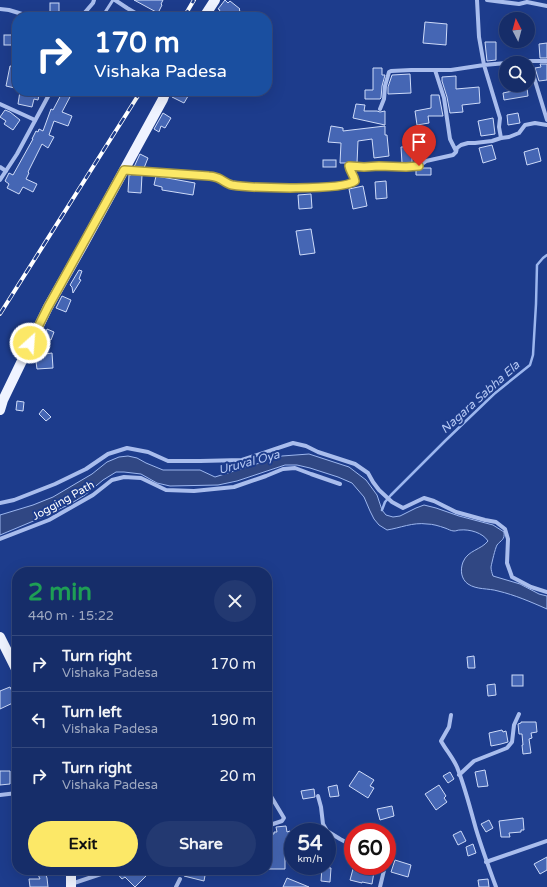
<!DOCTYPE html>
<html lang="en">
<head>
<meta charset="utf-8">
<style>
  :root { --surface:#162d69; --page:#233971; --text:#f1f3f6; --muted:#9ea8c0; --line:#35497d; --accent:#fce867 }
  body { margin:0; font-family:"Varela Round",sans-serif; background:var(--page); color:var(--text); height:100vh; display:flex; flex-direction:column; font-size:15px; white-space:nowrap }
  * { box-sizing:border-box; margin:0 }
  p { font-size:13px; color:var(--muted) }
  .icon { flex:none; width:22px; height:22px; fill:none; stroke:currentColor; stroke-width:2; stroke-linecap:round; stroke-linejoin:round }
  .map { position:relative; flex:1; overflow:hidden }
  .details { position:absolute; left:12px; top:567px; width:260px; height:308px; display:flex; flex-direction:column; background:var(--surface); border-radius:16px; box-shadow:0 4px 16px #0002,0 0 0 1px var(--line) }
  .details>* { flex:none }
  .guide { position:absolute; left:12px; top:12px; width:260px; height:84px; border-radius:16px; box-shadow:0 4px 16px #0002,0 0 0 1px var(--line); background:#1a4fa0; color:#fff; overflow:hidden }
  .needle { width:26px; rotate:354deg }
  .controls { position:absolute; left:499px; top:12px; display:grid; gap:8px }
  .controls a { display:grid; place-items:center; width:36px; height:36px; border-radius:50%; background:var(--surface); box-shadow:0 4px 16px #0002,0 0 0 1px var(--line); font-size:20px }
  .speed { position:absolute; left:284px; top:823px; display:flex; gap:8px; font-size:20px; font-weight:700; text-align:center }
  .speed>* { display:grid; place-content:center; width:52px; height:52px; border-radius:50%; background:var(--surface); box-shadow:0 4px 16px #0002,0 0 0 1px var(--line); line-height:1 }
  .speed small { font-size:10px; font-weight:400 }
  .speed .limit { border:6px solid #d22; background:#fff; color:#111 }
  .pin { position:absolute; display:grid; place-items:center; width:34px; height:34px; color:#fff; margin:-41px -17px; border-radius:50% 50% 50% 0; rotate:-45deg; box-shadow:0 0 4px #0007 }
  .pin .icon { rotate:45deg }
  .me { position:absolute; width:44px; margin:-22px; rotate:26deg; stroke-linejoin:round; filter:drop-shadow(0 0 3px #0008) }
  .turn { display:flex; align-items:center; gap:14px; height:84px; padding:0 16px; font-size:18px }
  .turn .icon { width:52px; height:52px; stroke-width:2.5 }
  .turn b { display:block; font-size:28px; line-height:34px }
  .round { display:grid; place-items:center; flex:none; width:42px; height:42px; border-radius:21px; background:var(--page) }
  .summary { display:flex; align-items:center; justify-content:space-between; height:68px; padding:0 16px }
  h1 { font-size:24px; font-weight:700; line-height:30px; color:#1e9e55 }
  .button { display:flex; gap:8px; margin-top:auto; padding:8px 16px }
  .button a { flex:1; height:46px; border-radius:24px; background:var(--accent); color:#111; font-size:16px; font-weight:700; line-height:46px; text-align:center }
  .button a+a { background:var(--page); color:var(--text) }
  ul { padding:0; list-style:none }
  li { display:flex; align-items:center; gap:12px; height:56px; padding:0 16px; border-top:1px solid var(--line) }
  li div { flex:1 }
  li b { display:block; font-size:15px }
  li em { font-style:normal }
  .map>svg:first-child { display:block }
  .water { fill:#304783; stroke:#9cb6ee }
  .lines { fill:none; stroke-linecap:round; stroke-linejoin:round }
  .stream { stroke:#9cb6ee; stroke-width:2.5 }
  .building { fill:#4566b4; stroke:#cedbf9 }
  .lane { stroke:#a9bded; stroke-width:3 }
  .street { stroke:#a9bded; stroke-width:4 }
  .primary { stroke:#eff3ff; stroke-width:10 }
  .rail-casing { stroke:#fff; stroke-width:4 }
  .rail { stroke:#1d3c8c; stroke-width:2.5; stroke-dasharray:8; stroke-linecap:butt }
  .route-casing { stroke:#a49743; stroke-width:10 }
  .route { stroke:#fce867; stroke-width:7 }
  .labels { text-anchor:middle; stroke-width:4; stroke-linejoin:round; paint-order:stroke }
  .street-label { font-size:11px; fill:#fff; stroke:#1d3c8c }
  .water-label { font-size:12px; font-style:italic; fill:#b5c8f4; stroke:#1d3c8c }
</style>
</head>
<body>
<div class="map">
<svg width="547" height="887" viewBox="0 0 547 887">
  <rect width="100%" height="100%" fill="#1d3c8c"/>
  <!-- water -->
  <path class="water" d="M 309,454 L 349,467 L 366,480 L 377,495 L 382,510 L 386,515 L 393,517 L 400,516 L 416,508 L 424,505 L 436,508 L 459,516 L 493,525 L 504,532 C 505,540 501,540 497,545 C 495,549 492,562 491,567 C 491,570 492,573 493,576 L 520,584 L 539,594 L 547,596 L 547,609 C 531,602 515,595 498,591 C 488,588 477,590 468,584 C 461,579 460,570 463,562 C 468,550 481,550 488,541 C 483,533 470,529 460,530 C 457,530 457,531 454,531 C 451,531 448,529 445,528 C 439,526 433,524 427,524 C 413,522 400,528 387,530 L 379,525 L 374,519 L 370,511 L 364,497 L 352,483 L 338,477 L 310,468 L 297,465 L 285,465 L 237,481 L 218,485 L 170,486 L 157,483 L 141,474 L 124,472 L 116,472 L 103,480 L 85,495 L 70,504 L 43,517 L 0,535 L 0,515 L 33,505 L 53,497 L 92,474 L 107,462 L 119,457 L 128,456 L 137,458 L 146,463 L 163,470 L 200,470 L 215,477 L 282,456 Z"/>
  <g class="lines">
    <!-- stream -->
    <polyline class="stream" points="382,510 385,502 391,495 445,441 494,394 530,365 533,355 536,304 537,265 543,258 547,255"/>
  </g>
  <!-- building -->
  <g class="building">
    <polygon points="134,0 163,0 161,4 162,5 158,13"/>
    <polygon points="225,0 228,3 230,1 240,9 239,10 247,17 215,17 220,10 218,9"/>
    <rect x="50" y="3" width="9" height="12"/>
    <polygon points="425,22 447,24 446,45 423,43"/>
    <rect x="4" y="35" width="10" height="10"/>
    <polygon points="485,42 496,42 496,60 487,61"/>
    <polygon points="547,43 547,58 540,58 539,44"/>
    <polygon points="540,64 547,64 547,80 539,81 535,68 541,67"/>
    <polygon points="10,66 17,67 17,78 15,88 6,86"/>
    <polygon points="373,68 382,68 382,75 385,75 382,86 381,98 380,99 365,99 365,90 373,90"/>
    <polygon points="410,74 411,93 388,94 388,87 392,75"/>
    <polygon points="456,76 456,89 479,87 480,103 462,105 463,112 450,113 447,97 442,81 442,77"/>
    <polygon points="527,88 528,96 504,100 503,93"/>
    <polygon points="20,91 40,91 38,100 34,99 32,107 18,104"/>
    <polygon points="63,91 71,95 62,112 72,116 68,126 54,121 49,135 54,137 48,148 42,144 28,172 29,173 26,179 37,184 33,192 23,187 19,194 7,188 9,184 5,181 9,173 13,175 33,139 32,139 36,131 38,132 39,129 43,131 51,109 53,110"/>
    <polygon points="176,91 191,91 184,103 172,97"/>
    <polygon points="431,95 439,95 443,116 428,116 429,123 417,125 415,111 431,108"/>
    <polygon points="356,104 365,105 364,111 377,111 380,112 385,111 385,125 353,118"/>
    <polygon points="5,110 10,112 20,120 13,130 4,124 6,121 0,117"/>
    <polygon points="163,113 171,118 165,128 161,126 159,132 154,129"/>
    <polygon points="518,113 520,123 508,125 507,115"/>
    <polygon points="493,118 495,134 481,136 478,121"/>
    <polygon points="331,126 343,128 343,131 385,126 385,135 387,135 389,156 374,158 372,139 358,141 357,163 340,163 341,143 328,142"/>
    <polygon points="418,138 425,138 426,152 412,154 412,163 402,163 401,147 419,146"/>
    <polygon points="492,145 496,159 483,163 479,148"/>
    <polygon points="538,148 541,161 527,165 524,152"/>
    <polygon points="140,154 148,158 144,168 134,167"/>
    <rect x="323" y="160" width="13" height="7"/>
    <polygon points="422,168 431,168 431,175 416,175 416,170"/>
    <polygon points="131,174 142,175 141,193 128,192 129,175 131,175"/>
    <polygon points="156,176 195,183 193,195 162,190 162,187 154,185"/>
    <polygon points="386,181 387,198 376,199 375,182"/>
    <polygon points="363,186 367,206 353,209 349,189"/>
    <polygon points="311,194 312,208 299,209 298,195"/>
    <polygon points="311,229 315,253 300,255 296,231"/>
    <polygon points="79,270 82,271 79,279 81,280 73,293 72,287 70,285"/>
    <polygon points="62,296 71,300 66,312 56,308"/>
    <polygon points="47,329 54,332 51,340 44,338"/>
    <polygon points="48,347 45,354 52,353 53,368 37,369 35,354 38,354 38,348"/>
    <polygon points="17,401 24,402 23,411 16,410"/>
    <polygon points="43,409 51,417 46,421 39,414"/>
    <polygon points="474,656 475,668 468,668 467,657"/>
    <rect x="512" y="675" width="11" height="11"/>
    <polygon points="495,684 496,695 488,696 487,685"/>
    <polygon points="10,687 17,701 0,709 0,691"/>
    <polygon points="521,722 536,722 537,732 531,733 532,738 529,739 531,753 523,754 522,745 523,745 522,734 519,734 518,724 521,723"/>
    <polygon points="502,730 503,732 506,731 508,742 501,744 491,746 489,733"/>
    <polygon points="485,770 488,786 478,787 475,772"/>
    <polygon points="0,771 10,771 10,784 0,785"/>
    <polygon points="359,771 374,780 370,786 374,788 368,798 349,786"/>
    <polygon points="450,772 454,779 448,783 443,776"/>
    <polygon points="337,785 339,796 330,797 328,787"/>
    <polygon points="439,785 446,796 444,798 447,802 436,810 425,794"/>
    <polygon points="314,789 315,797 303,799 301,791"/>
    <polygon points="392,806 394,816 380,820 377,809"/>
    <polygon points="523,818 524,830 521,830 521,832 509,833 510,837 501,837 499,821"/>
    <polygon points="489,820 493,828 486,832 481,824"/>
    <polygon points="286,826 287,832 290,831 292,842 288,842 288,845 285,845 285,869 267,869 267,848 272,849 270,834 274,834 274,832 277,832 276,827"/>
    <polygon points="461,831 466,841 458,845 453,835"/>
    <polygon points="473,844 476,853 468,856 466,847"/>
    <polygon points="547,857 547,870 540,874 534,864"/>
    <polygon points="395,860 411,865 408,877 391,872"/>
    <polygon points="322,867 331,868 330,882 321,881"/>
    <polygon points="353,869 366,873 366,871 374,872 372,884 362,882 362,883 350,880"/>
    <polygon points="36,870 44,870 47,878 48,887 30,887 29,879 40,879"/>
    <polygon points="114,870 152,870 135,887 125,877 122,879"/>
    <polygon points="186,870 206,870 204,881 184,876"/>
    <polygon points="287,878 309,887 283,887"/>
    <polygon points="488,879 489,887 479,887 478,880"/>
  </g>
  <g class="lines">
    <!-- lane -->
    <polyline class="lane" points="102,17 113,0"/>
    <!-- street -->
    <g class="street">
      <polyline points="115,0 127,8 142,17"/>
      <polyline points="487,0 519,4 527,2 547,6"/>
      <polyline points="0,9 9,10 32,17"/>
      <polyline points="81,17 93,3 94,0"/>
      <polyline points="529,61 547,120"/>
      <polyline points="508,63 527,61 547,61"/>
      <polyline points="435,70 444,98 450,139 456,151"/>
      <polyline points="0,104 35,120"/>
      <polyline points="380,109 384,99 385,86 389,72 391,71 411,70 451,70 484,65 479,37 477,0"/>
      <polyline points="501,138 499,127 500,118 484,65 506,63"/>
      <polyline points="0,167 6,171"/>
      <path d="M 124,170 L 209,176 C 212,176 215,177 218,178 C 223,180 227,184 232,185 C 250,189 343,191 355,181 C 354,176 350,172 349,166 L 350,166 L 364,167 L 379,166 L 406,167 L 419,166 L 426,161 L 453,155 L 456,152 L 457,148 L 461,145 L 468,143 L 475,143 L 492,141 L 501,138 L 509,137 L 519,133 L 525,125 L 535,123 L 547,125"/>
      <polyline points="0,180 17,154 51,91"/>
      <polyline points="0,503 14,500 55,484 86,469 108,454 127,448 148,452 168,461 200,461 242,460 293,443 306,446 318,452 355,464 368,473 373,482 379,490 392,502 403,508 424,498 434,501 456,512 485,520 496,522 505,529 508,539 507,563 512,577 531,587 547,592"/>
      <polyline points="0,539 49,520 93,495 112,480 124,477 141,478 166,490 194,491 234,487 266,476 283,469 295,468 311,474 340,484"/>
      <path d="M 451,715 L 449,727 L 441,741 C 446,750 453,758 457,767 C 465,787 470,808 476,829 C 482,849 489,868 496,887"/>
      <polyline points="459,775 474,761 507,748 512,742 514,725 519,714"/>
      <polyline points="267,792 269,793 284,818 282,821 267,826"/>
      <polyline points="0,795 17,793"/>
      <polyline points="318,796 321,807 323,824 327,831 340,839 353,846"/>
      <polyline points="387,854 388,856 387,860"/>
      <polyline points="486,862 547,841"/>
      <polyline points="71,884 107,872 107,870"/>
      <polyline points="176,887 180,879"/>
      <polyline points="380,887 385,866"/>
    </g>
    <!-- primary -->
    <g class="primary">
      <polyline points="204,17 215,0"/>
      <polyline points="0,410 3,400 48,307 83,245 163,99 166,91"/>
      <polyline points="0,637 17,671"/>
      <polyline points="71,870 71,887"/>
    </g>
    <defs>
      <g id="rail">
        <polyline points="184,17 194,0"/>
        <polyline points="0,314 141,91"/>
      </g>
    </defs>
    <!-- rail casing -->
    <use href="#rail" class="rail-casing"/>
    <!-- rail -->
    <use href="#rail" class="rail"/>
  </g>
  <g class="lines">
    <defs>
      <path id="route" d="M 30,343 L 48,307 L 124,170 L 209,176 C 212,176 215,177 218,178 C 223,180 227,184 232,185 C 250,188 343,191 355,181 C 354,175 350,172 349,166 L 350,166 L 364,167 L 379,166 L 406,167 L 419,166"/>
    </defs>
    <!-- route casing -->
    <use href="#route" class="route-casing"/>
    <!-- route -->
    <use href="#route" class="route"/>
  </g>
  <g class="labels">
    <!-- street labels -->
    <g class="street-label">
      <text transform="translate(63 500) rotate(-29)" y="4">Jogging Path</text>
    </g>
    <!-- water labels -->
    <g class="water-label">
      <text transform="translate(480 397) rotate(-42)" y="4">Nagara Sabha Ela</text>
      <text transform="translate(249 462) rotate(-15)" y="4">Uruval Oya</text>
    </g>
  </g>
</svg>
<div class="controls">
<a><svg class="needle" viewBox="-14 -14 28 28"><path d="M0-13l5 13h-10z" fill="#e53935"/><path d="M0 13l5-13h-10z" fill="#9ea8c0"/></svg></a>
<a><svg class="icon" aria-label="search" viewBox="0 0 24 24"><circle cx="10" cy="10" r="6"/><path d="M15 15l6 6"/></svg></a>
</div>
<div class="speed"><div>54<small>km/h</small></div><div class="limit">60</div></div>
<div class="pin" style="left:419px;top:166px;background:#d93025"><svg class="icon" aria-label="arrive" viewBox="0 0 24 24"><path d="M6 21V4h12l-3 4 3 4H6"/></svg></div>
<svg class="me" style="left:30px;top:343px" viewBox="-20 -20 40 40"><circle r="17" fill="#fce867" stroke="#fff" stroke-width="3"/><path d="M0-11L8 9 0 5-8 9z" fill="#fff"/></svg>
<div class="guide">
<div class="turn"><svg class="icon" aria-label="right" viewBox="0 0 24 24"><path d="M7 20v-9h11M14 6l5 5-5 5"/></svg><div><b>170 m</b>Vishaka Padesa</div></div>
</div>
<section class="details">
<div class="summary"><div><h1>2 min</h1><p>440 m · 15:22</p></div><a class="round"><svg class="icon" aria-label="close" viewBox="0 0 24 24"><path d="M6 6l12 12M18 6L6 18"/></svg></a></div>
<ul>
<li><svg class="icon" aria-label="right" viewBox="0 0 24 24"><path d="M7 20v-9h11M14 6l5 5-5 5"/></svg><div><b>Turn right</b><p>Vishaka Padesa</p></div><em>170 m</em></li>
<li><svg class="icon" aria-label="left" viewBox="0 0 24 24"><path d="M17 20v-9H6M10 6l-5 5 5 5"/></svg><div><b>Turn left</b><p>Vishaka Padesa</p></div><em>190 m</em></li>
<li><svg class="icon" aria-label="right" viewBox="0 0 24 24"><path d="M7 20v-9h11M14 6l5 5-5 5"/></svg><div><b>Turn right</b><p>Vishaka Padesa</p></div><em>20 m</em></li>
</ul>
<div class="button"><a>Exit</a><a>Share</a></div>
</section>
</div>
</body>
</html>
